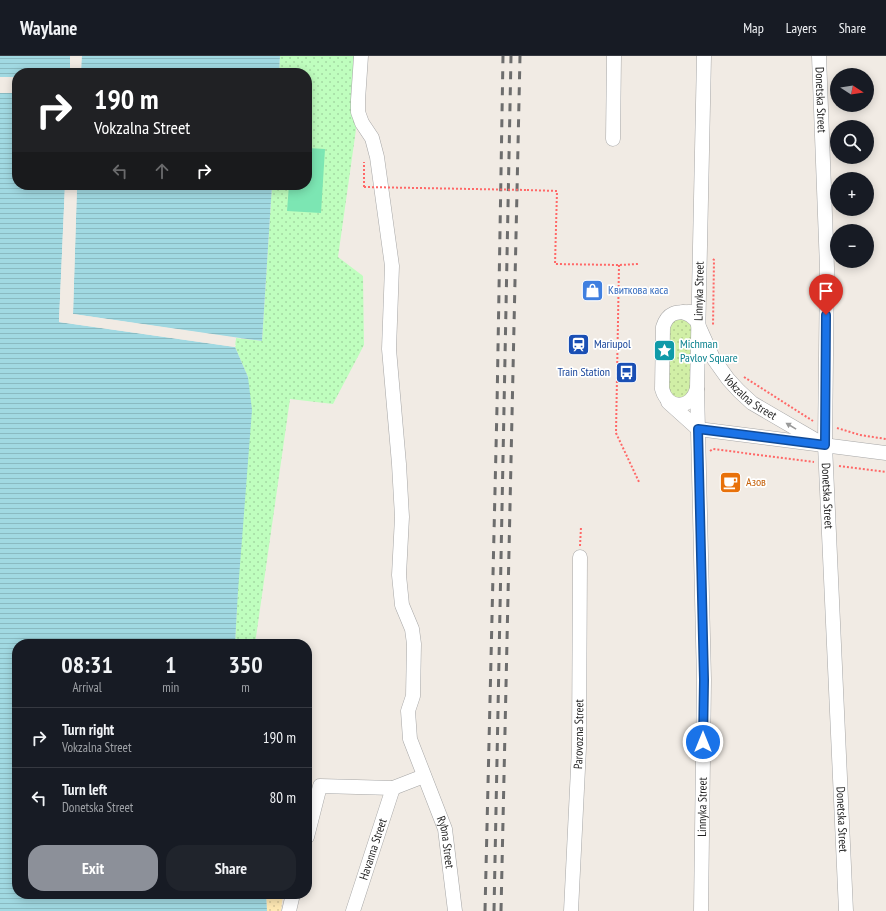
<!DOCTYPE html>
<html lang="en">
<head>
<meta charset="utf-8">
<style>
  :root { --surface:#171b24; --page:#20242c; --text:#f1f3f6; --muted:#9ea1a6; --line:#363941; --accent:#8c9099 }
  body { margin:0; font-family:"PT Sans Narrow",sans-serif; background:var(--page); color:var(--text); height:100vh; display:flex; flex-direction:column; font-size:15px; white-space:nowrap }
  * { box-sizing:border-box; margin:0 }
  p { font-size:13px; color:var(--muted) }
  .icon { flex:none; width:22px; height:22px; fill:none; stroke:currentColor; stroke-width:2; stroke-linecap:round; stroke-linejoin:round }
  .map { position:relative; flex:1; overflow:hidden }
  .details { position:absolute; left:12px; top:583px; width:300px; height:260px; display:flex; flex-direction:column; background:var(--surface); border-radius:16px; box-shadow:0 2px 10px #0003 }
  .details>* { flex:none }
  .guide { position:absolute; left:12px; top:12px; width:300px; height:122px; border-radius:16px; box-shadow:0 2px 10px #0003; background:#202124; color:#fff; overflow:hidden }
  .needle { width:26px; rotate:102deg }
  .controls { position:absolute; left:830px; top:12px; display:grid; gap:8px }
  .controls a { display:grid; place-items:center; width:44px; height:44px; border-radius:50%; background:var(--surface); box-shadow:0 2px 10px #0003; font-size:20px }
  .pin { position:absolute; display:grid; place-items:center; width:34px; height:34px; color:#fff; margin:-41px -17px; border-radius:50% 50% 50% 0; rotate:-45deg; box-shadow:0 0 4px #0007 }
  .pin .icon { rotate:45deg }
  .me { position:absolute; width:44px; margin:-22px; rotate:0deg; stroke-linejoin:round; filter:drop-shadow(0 0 3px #0008) }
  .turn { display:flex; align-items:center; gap:14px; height:84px; padding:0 16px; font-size:18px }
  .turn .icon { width:52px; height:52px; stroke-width:2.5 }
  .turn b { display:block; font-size:28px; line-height:34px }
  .lanes { display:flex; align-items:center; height:38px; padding:0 16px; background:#0003; justify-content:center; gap:20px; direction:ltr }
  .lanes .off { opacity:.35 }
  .eta { display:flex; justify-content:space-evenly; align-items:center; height:68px; text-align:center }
  .eta b { font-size:24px; font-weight:700; line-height:28px }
  .button { display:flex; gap:8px; margin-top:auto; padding:8px 16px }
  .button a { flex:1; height:46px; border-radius:16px; background:var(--accent); color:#fff; font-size:16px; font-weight:700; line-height:46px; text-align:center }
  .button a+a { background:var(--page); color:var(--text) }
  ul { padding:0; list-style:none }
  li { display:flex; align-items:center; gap:12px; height:60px; padding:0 16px; border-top:1px solid var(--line) }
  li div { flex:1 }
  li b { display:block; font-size:15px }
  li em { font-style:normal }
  header { display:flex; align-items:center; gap:24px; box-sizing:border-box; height:56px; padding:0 20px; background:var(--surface); border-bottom:1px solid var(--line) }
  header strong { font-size:19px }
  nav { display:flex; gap:22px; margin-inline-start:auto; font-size:14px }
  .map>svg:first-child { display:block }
  .grass { fill:url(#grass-dots) }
  .sand { fill:url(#sand-dots) }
  .park { fill:url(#park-dots) }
  .pitch { fill:#7ce6b3 }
  .water { fill:url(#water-rules) }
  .pier { fill:#f1ebe4 }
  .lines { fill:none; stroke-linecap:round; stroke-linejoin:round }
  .minor-casing { stroke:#a6a6a6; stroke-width:15 }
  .path { stroke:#ff6867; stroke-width:2; stroke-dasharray:2 2; stroke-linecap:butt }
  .minor { stroke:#fff; stroke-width:14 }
  .rail { stroke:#6d6d6d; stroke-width:3; stroke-dasharray:8 8; stroke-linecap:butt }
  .path-bridge { stroke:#ff6867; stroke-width:2; stroke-dasharray:2 2; stroke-linecap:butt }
  .oneway { fill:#9a9a9a }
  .route-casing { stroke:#114b97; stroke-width:10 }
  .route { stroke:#1a73e8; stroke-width:7 }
  .labels { text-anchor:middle; stroke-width:3.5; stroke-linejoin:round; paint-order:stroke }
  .street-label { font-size:12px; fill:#1f1f1f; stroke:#fff }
  .shop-label { font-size:12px; fill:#366cbe; stroke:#fff; text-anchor:start }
  .transit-label { font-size:12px; fill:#164399; stroke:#fff; text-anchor:start }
  .culture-label { font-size:12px; fill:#0d838f; stroke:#fff; text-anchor:start }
  .food-label { font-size:12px; fill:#c56008; stroke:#fff; text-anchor:start }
</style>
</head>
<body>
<header>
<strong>Waylane</strong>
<nav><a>Map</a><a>Layers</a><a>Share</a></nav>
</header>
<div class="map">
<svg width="886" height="855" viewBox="0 0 886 855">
  <defs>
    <pattern id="grass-dots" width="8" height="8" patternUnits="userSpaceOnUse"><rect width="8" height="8" fill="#d1efa6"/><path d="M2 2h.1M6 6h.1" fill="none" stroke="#b3cc8e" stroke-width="1.8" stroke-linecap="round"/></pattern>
    <pattern id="sand-dots" width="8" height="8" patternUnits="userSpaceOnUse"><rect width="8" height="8" fill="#ffe9b4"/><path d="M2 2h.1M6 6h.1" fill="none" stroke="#dac79a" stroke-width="1.8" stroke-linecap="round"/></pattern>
    <pattern id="park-dots" width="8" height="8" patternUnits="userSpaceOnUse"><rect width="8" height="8" fill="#bffebe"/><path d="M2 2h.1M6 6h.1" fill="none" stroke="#a4d9a3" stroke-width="1.8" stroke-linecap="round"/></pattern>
    <pattern id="water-rules" width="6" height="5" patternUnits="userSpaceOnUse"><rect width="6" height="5" fill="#a1d9e2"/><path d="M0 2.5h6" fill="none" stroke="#8abac1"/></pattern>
  </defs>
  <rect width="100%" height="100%" fill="#f1ebe4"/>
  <!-- grass -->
  <polygon class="grass" points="676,260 692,267 692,333 679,346 666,332 667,272"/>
  <!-- sand -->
  <polygon class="sand" points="266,838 283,838 281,855 267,855"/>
  <!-- park -->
  <polygon class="park" points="280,0 364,0 361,38 338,201 363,220 364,289 333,348 290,343 255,588 235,588 248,321 235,291 236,282 262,285 272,129 307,129 307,17 279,17"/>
  <!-- pitch -->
  <polygon class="pitch" points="307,92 325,93 321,157 287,155 289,129 307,129"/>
  <!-- water -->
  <g class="water">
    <polygon points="0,0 70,0 70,17 17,17 17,21 0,21"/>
    <polygon points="82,0 280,0 279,17 81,17"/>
    <polygon points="0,37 17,37 17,129 65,129 59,266 235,291 248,321 252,354 238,535 235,588 17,588 17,838 266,838 267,855 0,855"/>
    <polygon points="77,129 272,129 262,285 73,258"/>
  </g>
  <!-- pier -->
  <g class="pier">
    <polygon points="65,129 67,129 61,265 236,289 235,291 59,266"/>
    <polygon points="75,129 77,129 73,258 236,282 236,284 72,260"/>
  </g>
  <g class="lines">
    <defs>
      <g id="minor">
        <path id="s1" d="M 361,0 L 358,44 L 358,56 L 362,67 L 372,82 L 377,101 L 392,210 L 389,293 L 399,408 L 402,461 L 399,519 L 402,549 L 412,573 L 414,588 L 413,640 L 408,655 L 410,683 L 445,773 L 455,855"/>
        <path id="s2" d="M 819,0 L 827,212 L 825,389 L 846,855"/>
        <polyline points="613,83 614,0"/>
        <path id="s3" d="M 683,256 L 690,259 L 696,264 L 713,302 L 728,323 L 739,335 L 752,347 L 819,386"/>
        <path d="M 692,256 C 677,256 668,255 663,271 L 662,333 C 668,354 690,354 697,333"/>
        <polyline points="668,346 698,373 886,397"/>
        <polyline points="307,781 320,730 393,732 424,720"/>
        <polyline points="289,855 293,838"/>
        <path id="s4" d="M 353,855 L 393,732"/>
        <path id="s5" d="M 571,855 L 579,692 L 580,501"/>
        <path id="s6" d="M 701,855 L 704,624 L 697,333 L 704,0"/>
      </g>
    </defs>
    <!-- minor casing -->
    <use href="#minor" class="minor-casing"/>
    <!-- path -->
    <g class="path">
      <polyline points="364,131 364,106"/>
      <polyline points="527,134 557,135 555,208 619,209 638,208"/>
      <polyline points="713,203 714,204 713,270"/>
      <polyline points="619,209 616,377 639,426"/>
      <polyline points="603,289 617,289"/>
      <polyline points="744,321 813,365"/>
      <polyline points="837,372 860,379 886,383"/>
      <polyline points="710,395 713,393 814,406"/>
      <polyline points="839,410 886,416"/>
      <polyline points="580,490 581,471"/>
    </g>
    <!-- minor -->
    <use href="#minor" class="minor"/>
    <!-- rail -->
    <g class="rail">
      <polyline points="485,855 497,351 503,0"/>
      <polyline points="494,855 511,0"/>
      <polyline points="501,855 520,0"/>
    </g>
    <!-- path-bridge -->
    <polyline class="path-bridge" points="364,131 527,134"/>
  </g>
  <!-- one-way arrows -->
  <defs><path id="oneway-solid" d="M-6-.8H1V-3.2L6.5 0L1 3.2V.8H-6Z"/></defs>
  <use class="oneway" href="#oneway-solid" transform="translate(791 370) rotate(-149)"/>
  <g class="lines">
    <defs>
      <polyline id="route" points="703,686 704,624 698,373 825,389 826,259"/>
    </defs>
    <!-- route casing -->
    <use href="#route" class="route-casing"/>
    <!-- route -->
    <use href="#route" class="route"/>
  </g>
  <!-- icons -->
  <defs>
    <symbol id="shop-square" viewBox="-11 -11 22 22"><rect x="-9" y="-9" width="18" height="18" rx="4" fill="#3f7fe0" stroke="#fff"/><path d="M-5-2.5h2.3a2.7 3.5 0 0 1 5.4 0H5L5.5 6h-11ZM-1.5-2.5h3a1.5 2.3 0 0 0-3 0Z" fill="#fff"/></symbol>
    <symbol id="station-square" viewBox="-11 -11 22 22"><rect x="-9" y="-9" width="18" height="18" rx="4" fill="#1a4fb4" stroke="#fff"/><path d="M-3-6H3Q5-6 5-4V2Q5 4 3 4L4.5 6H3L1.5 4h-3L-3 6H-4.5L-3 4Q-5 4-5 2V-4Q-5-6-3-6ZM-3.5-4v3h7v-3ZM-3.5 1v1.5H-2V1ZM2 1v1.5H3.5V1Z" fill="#fff"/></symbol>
    <symbol id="sight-square" viewBox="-11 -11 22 22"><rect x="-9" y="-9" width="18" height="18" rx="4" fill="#0f9aa8" stroke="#fff"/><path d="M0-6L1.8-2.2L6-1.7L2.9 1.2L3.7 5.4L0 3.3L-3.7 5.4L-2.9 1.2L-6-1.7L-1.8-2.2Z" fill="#fff"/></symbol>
    <symbol id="bus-square" viewBox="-11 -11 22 22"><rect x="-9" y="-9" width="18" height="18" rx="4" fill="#1a4fb4" stroke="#fff"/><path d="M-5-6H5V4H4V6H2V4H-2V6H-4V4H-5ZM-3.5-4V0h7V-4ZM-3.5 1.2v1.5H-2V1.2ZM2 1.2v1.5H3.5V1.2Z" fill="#fff"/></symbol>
    <symbol id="cafe-square" viewBox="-11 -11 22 22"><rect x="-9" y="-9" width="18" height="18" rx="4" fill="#e8710a" stroke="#fff"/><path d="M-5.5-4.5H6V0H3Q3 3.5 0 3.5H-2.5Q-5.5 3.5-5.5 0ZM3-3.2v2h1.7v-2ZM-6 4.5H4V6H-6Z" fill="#fff"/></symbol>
  </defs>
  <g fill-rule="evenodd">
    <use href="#shop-square" x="580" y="222" width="25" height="25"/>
    <use href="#station-square" x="566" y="276" width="25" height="25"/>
    <use href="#sight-square" x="652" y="282" width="25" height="25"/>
    <use href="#bus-square" x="614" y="304" width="25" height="25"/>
    <use href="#cafe-square" x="718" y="414" width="25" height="25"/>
  </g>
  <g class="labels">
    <!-- street labels -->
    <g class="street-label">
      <text dy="4" stroke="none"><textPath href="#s2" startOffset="44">Donetska Street</textPath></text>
      <text dy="4" stroke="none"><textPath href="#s6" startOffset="620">Linnyka Street</textPath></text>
      <text dy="4" stroke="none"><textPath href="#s3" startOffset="112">Vokzalna Street</textPath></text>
      <text dy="4" stroke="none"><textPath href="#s2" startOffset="440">Donetska Street</textPath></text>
      <text dy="4" stroke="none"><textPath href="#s5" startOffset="177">Parovozna Street</textPath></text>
      <text dy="4" stroke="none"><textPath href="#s6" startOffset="104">Linnyka Street</textPath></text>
      <text dy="4" stroke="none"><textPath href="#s2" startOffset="764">Donetska Street</textPath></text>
      <text dy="4" stroke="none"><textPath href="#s1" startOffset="802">Rybna Street</textPath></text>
      <text dy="4" stroke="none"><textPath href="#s4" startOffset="65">Havanna Street</textPath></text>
    </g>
    <!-- shop labels -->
    <g class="shop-label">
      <text x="608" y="238">Квиткова каса</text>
    </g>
    <!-- transit labels -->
    <g class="transit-label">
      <text x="594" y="292">Mariupol</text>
      <text x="610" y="320" text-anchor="end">Train Station</text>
    </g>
    <!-- culture labels -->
    <g class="culture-label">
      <text x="680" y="292">Michman<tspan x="680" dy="14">Pavlov Square</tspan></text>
    </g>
    <!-- food labels -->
    <g class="food-label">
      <text x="746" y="430">Азов</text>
    </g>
  </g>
</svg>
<div class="controls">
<a><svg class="needle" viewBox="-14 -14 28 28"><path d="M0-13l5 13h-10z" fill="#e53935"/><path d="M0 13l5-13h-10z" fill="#9ea1a6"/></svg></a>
<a><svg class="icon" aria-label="search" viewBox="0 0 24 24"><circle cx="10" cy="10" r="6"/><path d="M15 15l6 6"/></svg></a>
<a>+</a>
<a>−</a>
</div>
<div class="pin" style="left:826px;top:259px;background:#d93025"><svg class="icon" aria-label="arrive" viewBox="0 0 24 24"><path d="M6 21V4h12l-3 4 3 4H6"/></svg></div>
<svg class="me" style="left:703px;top:686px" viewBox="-20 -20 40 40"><circle r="17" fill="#1a73e8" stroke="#fff" stroke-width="3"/><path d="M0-11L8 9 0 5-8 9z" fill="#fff"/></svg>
<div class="guide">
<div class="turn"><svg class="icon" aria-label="right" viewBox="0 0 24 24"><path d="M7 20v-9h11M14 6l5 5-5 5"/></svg><div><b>190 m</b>Vokzalna Street</div></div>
<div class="lanes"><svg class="icon off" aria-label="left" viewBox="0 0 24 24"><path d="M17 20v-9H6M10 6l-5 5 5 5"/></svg><svg class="icon off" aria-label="ahead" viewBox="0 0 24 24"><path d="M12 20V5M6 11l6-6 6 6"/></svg><svg class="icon" aria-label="right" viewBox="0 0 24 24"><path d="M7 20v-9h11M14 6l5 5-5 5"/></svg></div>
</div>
<section class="details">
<div class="eta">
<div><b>08:31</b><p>Arrival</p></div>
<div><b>1</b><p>min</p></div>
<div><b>350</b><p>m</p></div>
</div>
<ul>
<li><svg class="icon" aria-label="right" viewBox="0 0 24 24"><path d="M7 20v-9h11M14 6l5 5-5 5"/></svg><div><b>Turn right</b><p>Vokzalna Street</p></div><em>190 m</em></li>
<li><svg class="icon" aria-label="left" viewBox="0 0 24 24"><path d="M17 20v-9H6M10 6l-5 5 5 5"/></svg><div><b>Turn left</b><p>Donetska Street</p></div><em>80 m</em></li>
</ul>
<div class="button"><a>Exit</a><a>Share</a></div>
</section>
</div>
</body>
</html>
